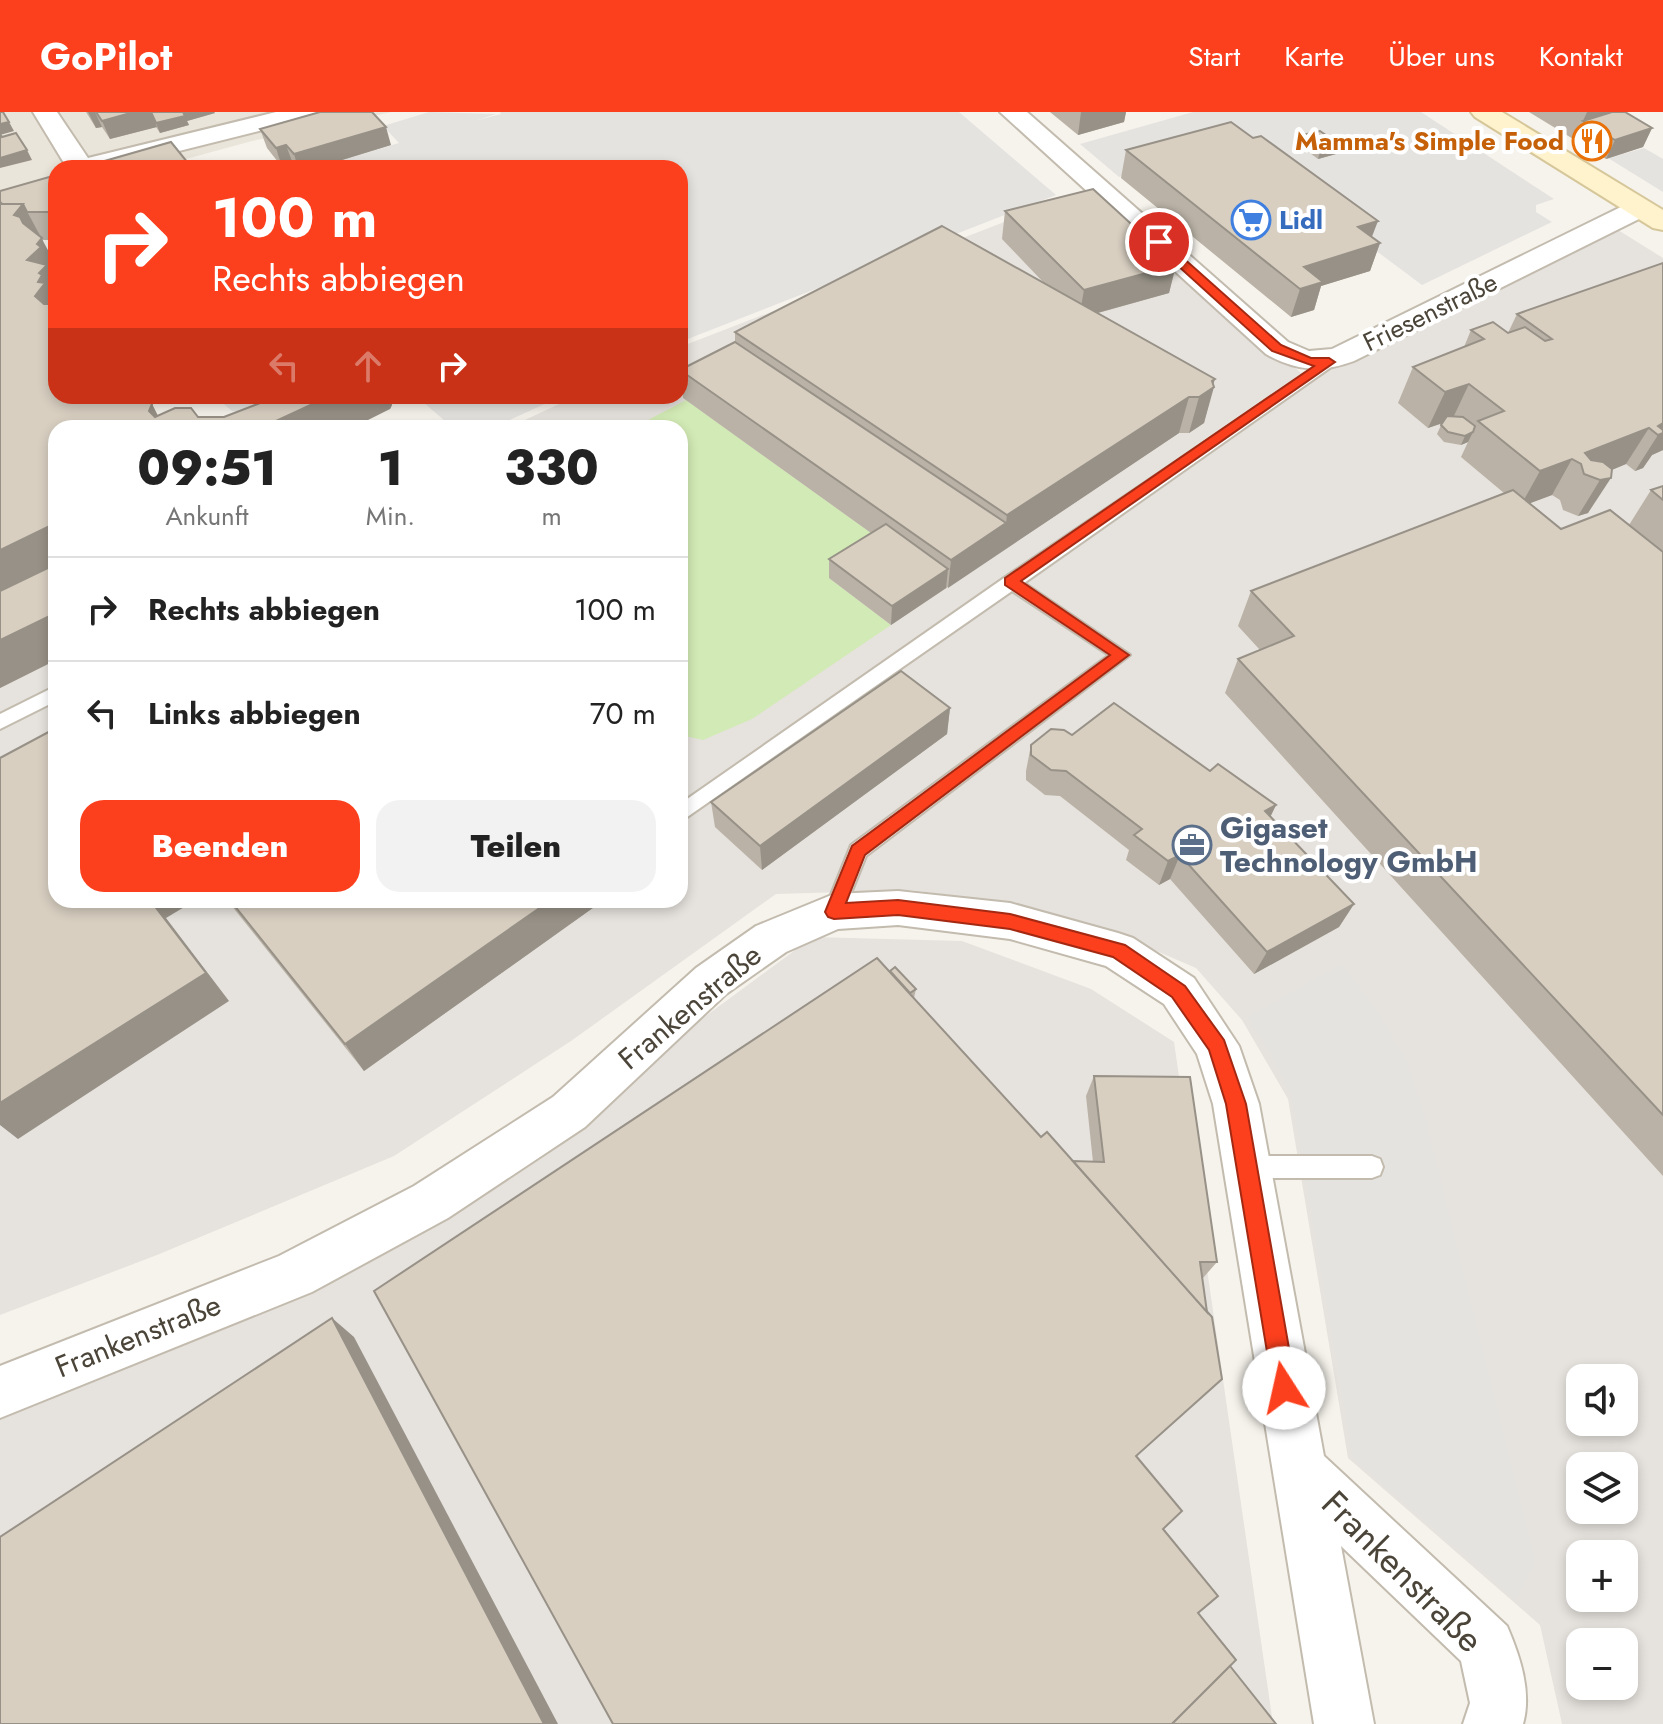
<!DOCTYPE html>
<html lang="de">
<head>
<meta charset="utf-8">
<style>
  :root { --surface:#fff; --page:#f2f2f2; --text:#222; --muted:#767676; --line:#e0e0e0; --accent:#fc3f1d }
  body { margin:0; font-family:Jost,sans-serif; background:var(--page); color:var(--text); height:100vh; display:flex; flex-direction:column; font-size:30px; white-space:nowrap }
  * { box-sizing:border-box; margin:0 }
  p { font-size:26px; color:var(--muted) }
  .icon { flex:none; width:44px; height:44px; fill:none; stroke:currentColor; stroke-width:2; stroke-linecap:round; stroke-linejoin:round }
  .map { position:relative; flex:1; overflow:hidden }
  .sheet { position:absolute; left:48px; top:308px; width:640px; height:488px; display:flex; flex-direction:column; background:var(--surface); border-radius:24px; box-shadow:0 4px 12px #0003 }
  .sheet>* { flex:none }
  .hud { position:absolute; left:48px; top:48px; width:640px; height:244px; border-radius:24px; box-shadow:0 4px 12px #0003; background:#fc3f1d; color:#fff; overflow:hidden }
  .buttons { position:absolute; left:1566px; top:1252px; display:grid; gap:16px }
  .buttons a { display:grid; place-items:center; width:72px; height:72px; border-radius:16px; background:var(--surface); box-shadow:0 4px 12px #0003; font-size:40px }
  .pin { position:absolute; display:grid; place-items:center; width:68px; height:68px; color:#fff; margin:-34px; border:4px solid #fff; border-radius:50%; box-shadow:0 2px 8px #0007 }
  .me { position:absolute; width:88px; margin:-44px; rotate:350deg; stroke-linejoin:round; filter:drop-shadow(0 0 6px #0008) }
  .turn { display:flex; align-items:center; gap:28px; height:168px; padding:0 32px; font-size:36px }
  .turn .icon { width:104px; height:104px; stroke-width:2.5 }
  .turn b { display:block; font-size:56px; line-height:68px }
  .lanes { display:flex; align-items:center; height:76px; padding:0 32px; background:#0003; justify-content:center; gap:40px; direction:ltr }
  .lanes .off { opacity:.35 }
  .eta { display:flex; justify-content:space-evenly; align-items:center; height:136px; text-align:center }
  .eta b { font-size:48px; font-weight:800; line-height:56px }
  .primary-button { display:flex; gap:16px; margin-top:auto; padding:16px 32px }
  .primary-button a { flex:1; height:92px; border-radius:24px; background:var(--accent); color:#fff; font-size:32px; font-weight:800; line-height:92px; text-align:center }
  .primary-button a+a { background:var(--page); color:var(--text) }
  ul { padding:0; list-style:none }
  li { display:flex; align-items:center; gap:24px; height:104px; padding:0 32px; border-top:2px solid var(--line) }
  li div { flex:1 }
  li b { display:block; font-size:30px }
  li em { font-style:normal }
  header { display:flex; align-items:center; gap:48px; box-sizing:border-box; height:112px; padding:0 40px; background:var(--accent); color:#fff }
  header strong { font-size:38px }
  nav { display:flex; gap:44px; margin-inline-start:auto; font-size:28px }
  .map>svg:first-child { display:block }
  .residential { fill:#eae5da }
  .industrial { fill:#e6e2dd; fill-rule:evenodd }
  .green { fill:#d2eab5 }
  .parking { fill:#e5e3e0 }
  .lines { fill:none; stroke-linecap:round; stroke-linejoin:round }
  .service-casing { stroke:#c2bbae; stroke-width:4 }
  .minor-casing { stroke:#c2bbae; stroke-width:4 }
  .secondary-casing { stroke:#d6c79b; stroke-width:4 }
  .service { fill:#fff; fill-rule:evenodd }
  .minor { fill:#fff; fill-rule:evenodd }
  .secondary { fill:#fff3cd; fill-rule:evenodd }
  .wall { fill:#bab2a6 }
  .shaded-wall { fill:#979187 }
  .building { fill:#d8cfc1; stroke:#979187; stroke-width:2 }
  .route { fill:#fc3f1d; stroke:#a42913; stroke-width:2 }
  .labels { text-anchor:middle; stroke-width:8; stroke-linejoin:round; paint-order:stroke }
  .far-food-label { font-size:26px; font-weight:bold; fill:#c56008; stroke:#fff; text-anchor:end }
  .far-shop-label { font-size:26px; font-weight:bold; fill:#366cbe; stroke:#fff; text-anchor:start }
  .far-street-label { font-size:26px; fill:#4b4439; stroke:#fff }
  .service-label { font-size:30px; font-weight:bold; fill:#4e5e75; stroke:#fff; text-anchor:start }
  .street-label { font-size:30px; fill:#4b4439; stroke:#fff }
  .near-street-label { font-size:36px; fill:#4b4439; stroke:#fff }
</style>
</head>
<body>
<header>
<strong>GoPilot</strong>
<nav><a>Start</a><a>Karte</a><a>Über uns</a><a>Kontakt</a></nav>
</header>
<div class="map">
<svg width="1663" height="1612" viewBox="0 0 1663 1612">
  <rect width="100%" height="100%" fill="#f6f3ec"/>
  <!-- residential -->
  <polygon class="residential" points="0,0 392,0 252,29 153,56 56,56 56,83 0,99"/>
  <!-- industrial -->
  <g class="industrial">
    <path d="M 1095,75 L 1301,261 L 1602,108 L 1663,146 L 1663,1612 L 1562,1612 L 1540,1513 L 1348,1346 L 1288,987 L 1242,908 L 1196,856 L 1110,819 L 1020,793 L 911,778 L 776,782 L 571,929 L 394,1044 L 157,1143 L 0,1203 L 0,513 L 56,485 L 56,788 L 680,788 L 680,316 L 508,316 L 576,284 L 680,284 L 680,235 ZM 1580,1266 L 1624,1266 L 1624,1310 L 1580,1310 ZM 1580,1354 L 1624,1354 L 1624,1398 L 1580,1398 ZM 1580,1442 L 1624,1442 L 1624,1486 L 1580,1486 ZM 1580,1530 L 1624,1530 L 1624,1574 L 1580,1574 Z"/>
    <polygon points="813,825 962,829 1091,877 1174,930 1273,1612 0,1612 0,1285 420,1108 604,979"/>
  </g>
  <!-- green -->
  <polygon class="green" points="686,288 885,431 829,466 891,513 752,607 703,628 680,623 680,316 633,316"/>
  <!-- parking -->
  <g class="parking">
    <polygon points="429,0 496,2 478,8 501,2 500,0 959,0 1056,83 680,230 680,56 314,56 399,31 383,14"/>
    <polygon points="1193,0 1421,0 1554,87 1536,93 1536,100 1552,110 1422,173 1234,33 1119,65 1080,32"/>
    <polygon points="1644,36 1663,47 1663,80 1608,46"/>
    <polygon points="214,284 299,284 253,300 232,299"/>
    <polygon points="416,284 562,284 492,316 453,316"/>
    <polygon points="1341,852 1377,897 1407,950 1426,1007 1536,1450 1516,1488 1353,1347 1292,987 1273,946 1247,905"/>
  </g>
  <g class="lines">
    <defs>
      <g id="service">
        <polygon points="1329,246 1336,250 1334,253 1024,471 1130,543 866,744 841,806 834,808 827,806 824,800 851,733 1109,543 1012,479 680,710 680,692 1004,466"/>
        <polygon points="56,574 56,589 0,617 0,602"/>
        <polygon points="1246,1044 1372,1044 1380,1047 1383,1055 1380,1063 1372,1066 1246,1066 1238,1063 1235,1055 1238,1047"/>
      </g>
      <g id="minor">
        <polygon points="33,0 57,0 88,46 276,0 318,0 315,5 111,56 67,56"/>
        <path d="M 1000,0 L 1027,0 L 1288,230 L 1309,239 L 1332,237 L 1631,90 L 1649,90 L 1653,96 L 1649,102 L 1354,249 C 1322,261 1296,259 1266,242 Z"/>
        <path d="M 898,779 L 1010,791 L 1118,821 L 1133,826 L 1194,866 L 1239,934 L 1259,992 L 1324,1344 L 1507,1514 C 1520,1544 1532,1580 1523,1612 L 1463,1612 L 1470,1591 L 1461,1549 L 1341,1434 L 1374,1612 L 1314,1612 L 1213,992 L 1197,942 L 1164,892 L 1106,854 L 1010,827 L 898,813 L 838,817 L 786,840 L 726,882 L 585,1015 L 448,1106 L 312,1180 L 0,1306 L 0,1254 L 279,1144 L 414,1074 L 553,985 L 696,856 L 756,814 L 834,782 Z"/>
      </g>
      <polygon id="secondary" points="1471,0 1502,0 1663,98 1663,118 1653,116 1475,5"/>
    </defs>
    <!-- service casing -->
    <use href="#service" class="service-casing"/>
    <!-- minor casing -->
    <use href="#minor" class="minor-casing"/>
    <!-- secondary casing -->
    <use href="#secondary" class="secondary-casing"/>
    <!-- service -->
    <use href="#service" class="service"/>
    <!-- minor -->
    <use href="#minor" class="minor"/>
    <!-- secondary -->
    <use href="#secondary" class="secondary"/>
  </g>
  <!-- wall -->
  <g class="wall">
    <polygon points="86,0 214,0 215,1 187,9 189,13 160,21 156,15 110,27 102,15 96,16"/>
    <polygon points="1050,0 1126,0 1124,10 1078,23"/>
    <polygon points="1529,0 1625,0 1652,16 1643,35 1606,47"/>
    <polygon points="260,17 391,33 316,56 296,56 293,52 282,55 267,36"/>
    <polygon points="1302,23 1339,32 1336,42 1318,47 1299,33"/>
    <polygon points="1126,38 1372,125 1380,131 1370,159 1321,174 1314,198 1291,205 1121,66"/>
    <polygon points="56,63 56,128 43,128 56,284 140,288 152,292 158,304 224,305 278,284 389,284 392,293 390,297 56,316 56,548 0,576 0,79"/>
    <polygon points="1005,99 1176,153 1169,181 1098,201 1213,273 1204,311 1189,321 1179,321 891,513 829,466 829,447 871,421 683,286 680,258 735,230 735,220 1045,172 1002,127"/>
    <polygon points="1663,151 1663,338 1652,343 1643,356 1635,359 1626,352 1611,358 1588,401 1578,404 1563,398 1560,388 1552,383 1530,391 1561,417 1629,413 1651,378 1663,374 1663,1064 1225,581 1238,547 1260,538 1238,514 1251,479 1504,381 1461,345 1468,330 1461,333 1444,330 1437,322 1442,311 1428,316 1398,291 1413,255 1464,235 1471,218 1508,221 1517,202"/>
    <polygon points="950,596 947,622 762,758 715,715 711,690"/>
    <polygon points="1072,623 1210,659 1276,693 1270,705 1354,792 1339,815 1254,862 1170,767 1159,773 1126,748 1129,738 1060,684 1045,683 1026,668 1026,659 1031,633"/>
    <polygon points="227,788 604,788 364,959"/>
    <polygon points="890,859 916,877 914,886 1041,1025 1073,1049 1093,1050 1086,984 1094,964 1217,1150 1203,1166 1137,1344 1163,1417 1198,1501 1230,1554 613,1612"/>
  </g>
  <!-- shaded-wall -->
  <g class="shaded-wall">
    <polygon points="88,0 95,0 102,15 96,16"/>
    <polygon points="134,0 151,0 157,15 110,27 102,9"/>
    <polygon points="183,0 214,0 215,1 187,9 189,13 160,21 156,11"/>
    <polygon points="1081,0 1126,0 1124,10 1078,23"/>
    <polygon points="1587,0 1619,0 1583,9"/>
    <polygon points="9,10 14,19 0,23 0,12"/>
    <polygon points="386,15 391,33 316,56 298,56 294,42"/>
    <polygon points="1652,16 1643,35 1606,47 1615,28"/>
    <polygon points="1339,32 1336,42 1318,47 1321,37"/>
    <polygon points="286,33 293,52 282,55 276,36"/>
    <polygon points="27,38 32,48 0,56 0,46"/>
    <polygon points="23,92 56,153 56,219 35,184 27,148 14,103"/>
    <polygon points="1378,109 1368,135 1380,131 1370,159 1321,174 1314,198 1291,205 1300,177 1304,155 1358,115"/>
    <polygon points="1176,153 1169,181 1079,206 1084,178"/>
    <polygon points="1215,267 1212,276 1214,275 1204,311 1189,321 1199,285"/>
    <polygon points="1469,272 1452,308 1428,316 1445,280"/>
    <polygon points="330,284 389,284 392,293 390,297 352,316 261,316"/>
    <polygon points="1189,285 1179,321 948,476 951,448 1006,411 1007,403"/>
    <polygon points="152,292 164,316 149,299"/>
    <polygon points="1663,311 1663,338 1652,343 1643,356 1635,359 1658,323 1658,314"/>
    <polygon points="1649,316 1626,352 1593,366 1585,341"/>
    <polygon points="1473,320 1468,330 1461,333 1465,324"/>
    <polygon points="1572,347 1552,383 1520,395 1540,359"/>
    <polygon points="1611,366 1588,401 1578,404 1600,368"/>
    <polygon points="56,411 56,458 0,485 0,438"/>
    <polygon points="948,457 946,476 891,513 892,494"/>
    <polygon points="56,501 56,548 0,576 0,528"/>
    <polygon points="950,596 947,622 762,758 760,734"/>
    <polygon points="1276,693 1264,718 1265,699"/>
    <polygon points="1180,743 1170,767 1159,773 1168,749"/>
    <polygon points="150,788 196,788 166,806 229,889 18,1027 0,1013 0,991"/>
    <polygon points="551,788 604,788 364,959 345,932"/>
    <polygon points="1354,792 1339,815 1254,862 1267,840"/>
    <polygon points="332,1206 354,1225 558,1612 544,1612"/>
  </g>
  <!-- building -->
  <g class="building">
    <polygon points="0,0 3,0 9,10 0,12"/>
    <polygon points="96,0 134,0 102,9"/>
    <polygon points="151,0 183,0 185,4 156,11"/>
    <polygon points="320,0 372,0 386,15 294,42 286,33 276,36 260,17"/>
    <polygon points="1612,0 1625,0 1652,16 1615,28 1583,9"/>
    <polygon points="1231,10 1253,26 1261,24 1378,109 1358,115 1380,131 1304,155 1323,170 1300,177 1126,38"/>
    <polygon points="1320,19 1339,32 1321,37 1302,23"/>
    <polygon points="16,21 27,38 0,46 0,22 2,25"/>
    <polygon points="171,30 192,56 80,56"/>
    <polygon points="56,63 56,100 27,100 23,92 2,92 0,90 0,79"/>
    <polygon points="1093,77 1176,153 1084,178 1005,99"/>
    <polygon points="0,90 2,92 23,92 14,103 20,105 23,111 42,126 37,132 41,135 27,148 47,153 39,161 42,163 38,170 45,171 35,184 44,192 51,192 56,198 55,204 56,204 56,284 138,284 140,288 148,288 152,292 149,299 155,305 175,296 191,296 198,305 224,305 278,284 330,284 261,316 56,316 56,411 0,438"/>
    <polygon points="942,114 1215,267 1212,269 1214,275 1199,285 1189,285 1007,403 735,220"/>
    <polygon points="1663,151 1663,311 1658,314 1663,318 1663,321 1658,323 1649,316 1585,341 1591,348 1603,350 1612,357 1611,366 1600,368 1584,362 1581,352 1572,347 1540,359 1478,309 1504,299 1469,272 1445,280 1413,255 1484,227 1471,218 1493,210 1508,221 1525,215 1545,229 1552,227 1517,202"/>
    <polygon points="735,230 1006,411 951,448 680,258"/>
    <polygon points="1447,304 1463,305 1475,314 1473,320 1465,324 1448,320 1441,313"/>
    <polygon points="1663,374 1663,388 1651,378"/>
    <polygon points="1513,378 1561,417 1610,398 1663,440 1663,1003 1238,547 1294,524 1251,479"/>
    <polygon points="886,412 948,457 892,494 829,447"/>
    <polygon points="56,452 56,501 0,528 0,479"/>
    <polygon points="901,559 950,596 760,734 711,690"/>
    <polygon points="1114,591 1210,659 1218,652 1276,693 1265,699 1354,792 1267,840 1180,743 1168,749 1134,723 1142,717 1066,659 1051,658 1031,643 1031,633 1051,617 1064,618 1072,623"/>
    <polygon points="56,616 56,788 150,788 206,861 0,991 0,646"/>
    <polygon points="230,788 551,788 345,932"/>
    <polygon points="877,846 1041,1025 1047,1020 1212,1205 1222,1267 1136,1344 1182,1399 1163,1417 1218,1484 1198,1501 1236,1548 1172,1612 613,1612 374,1179"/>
    <polygon points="895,855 916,877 910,881 890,859"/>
    <polygon points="1094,964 1190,965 1217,1150 1200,1150 1207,1200 1073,1049 1104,1050"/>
    <polygon points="332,1206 544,1612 0,1612 0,1425"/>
    <polygon points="1230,1554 1276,1612 1172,1612"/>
  </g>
  <!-- route -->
  <polygon class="route" points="1155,128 1163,128 1281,233 1311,246 1329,246 1335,250 1021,469 1129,543 865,743 846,791 898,788 1010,802 1125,833 1185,874 1224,928 1246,992 1296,1276 1292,1284 1284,1288 1276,1284 1273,1276 1226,992 1209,938 1172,885 1113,845 1010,817 898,803 834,807 828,805 825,800 852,734 1110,543 1005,473 1005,466 1314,254 1272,239 1155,133"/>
  <!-- icons -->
  <defs>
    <symbol id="restaurant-ring" viewBox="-11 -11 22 22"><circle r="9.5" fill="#fff" stroke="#e8710a" stroke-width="1.5"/><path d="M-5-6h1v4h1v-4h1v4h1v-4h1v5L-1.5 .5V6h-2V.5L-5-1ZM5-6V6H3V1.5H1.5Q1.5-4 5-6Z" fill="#e8710a"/></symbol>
    <symbol id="supermarket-ring" viewBox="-11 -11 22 22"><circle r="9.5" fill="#fff" stroke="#3f7fe0" stroke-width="1.5"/><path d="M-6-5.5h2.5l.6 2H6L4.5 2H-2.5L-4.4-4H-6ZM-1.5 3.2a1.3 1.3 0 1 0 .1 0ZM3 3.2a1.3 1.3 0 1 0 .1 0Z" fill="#3f7fe0"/></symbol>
    <symbol id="office-ring" viewBox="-11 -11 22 22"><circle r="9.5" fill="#fff" stroke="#5c6f8a" stroke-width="1.5"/><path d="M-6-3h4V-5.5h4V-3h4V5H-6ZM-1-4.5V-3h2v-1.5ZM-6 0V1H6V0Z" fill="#5c6f8a"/></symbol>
  </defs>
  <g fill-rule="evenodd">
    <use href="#restaurant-ring" x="1570" y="7" width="44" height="44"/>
    <use href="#supermarket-ring" x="1229" y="86" width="44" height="44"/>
    <use href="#office-ring" x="1170" y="711" width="44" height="44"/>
  </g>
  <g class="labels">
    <!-- far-food labels -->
    <g class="far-food-label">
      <text x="1564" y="38">Mamma's Simple Food</text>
    </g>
    <!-- far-shop labels -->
    <g class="far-shop-label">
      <text x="1279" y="117">Lidl</text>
    </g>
    <!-- far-street labels -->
    <g class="far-street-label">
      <text transform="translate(1430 200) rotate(-26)" y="9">Friesenstraße</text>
    </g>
    <!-- service labels -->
    <g class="service-label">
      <text x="1220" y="726">Gigaset<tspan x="1220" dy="34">Technology GmbH</tspan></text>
    </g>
    <!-- street labels -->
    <g class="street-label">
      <text transform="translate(690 895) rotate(-40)" y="10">Frankenstraße</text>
      <text transform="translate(138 1224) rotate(-22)" y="10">Frankenstraße</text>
    </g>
    <!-- near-street labels -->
    <g class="near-street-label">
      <text transform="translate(1403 1459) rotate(45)" y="13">Frankenstraße</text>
    </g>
  </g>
</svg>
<div class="buttons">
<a><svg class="icon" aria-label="sound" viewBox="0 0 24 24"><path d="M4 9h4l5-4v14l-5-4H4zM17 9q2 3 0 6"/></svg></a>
<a><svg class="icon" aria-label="layers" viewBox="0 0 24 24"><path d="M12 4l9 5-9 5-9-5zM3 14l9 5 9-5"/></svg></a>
<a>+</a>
<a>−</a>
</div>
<div class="pin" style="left:1159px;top:130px;background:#d93025"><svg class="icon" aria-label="arrive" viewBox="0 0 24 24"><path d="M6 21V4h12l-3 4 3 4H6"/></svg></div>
<svg class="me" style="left:1284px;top:1276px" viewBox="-20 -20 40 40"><circle r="19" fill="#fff"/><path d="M0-13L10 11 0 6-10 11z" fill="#fc3f1d"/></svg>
<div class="hud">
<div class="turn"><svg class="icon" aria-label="right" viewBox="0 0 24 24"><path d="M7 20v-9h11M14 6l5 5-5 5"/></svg><div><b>100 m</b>Rechts abbiegen</div></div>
<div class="lanes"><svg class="icon off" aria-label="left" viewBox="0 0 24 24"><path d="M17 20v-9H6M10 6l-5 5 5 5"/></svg><svg class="icon off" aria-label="ahead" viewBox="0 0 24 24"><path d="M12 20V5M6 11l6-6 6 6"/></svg><svg class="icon" aria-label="right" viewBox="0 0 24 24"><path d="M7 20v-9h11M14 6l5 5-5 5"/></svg></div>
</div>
<section class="sheet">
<div class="eta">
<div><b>09:51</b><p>Ankunft</p></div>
<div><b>1</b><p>Min.</p></div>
<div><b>330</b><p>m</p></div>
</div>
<ul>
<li><svg class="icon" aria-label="right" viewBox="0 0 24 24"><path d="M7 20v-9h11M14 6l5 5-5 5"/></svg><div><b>Rechts abbiegen</b></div><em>100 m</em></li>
<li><svg class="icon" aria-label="left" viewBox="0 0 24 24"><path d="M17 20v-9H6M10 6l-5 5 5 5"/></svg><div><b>Links abbiegen</b></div><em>70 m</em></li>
</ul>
<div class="primary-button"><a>Beenden</a><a>Teilen</a></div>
</section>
</div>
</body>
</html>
